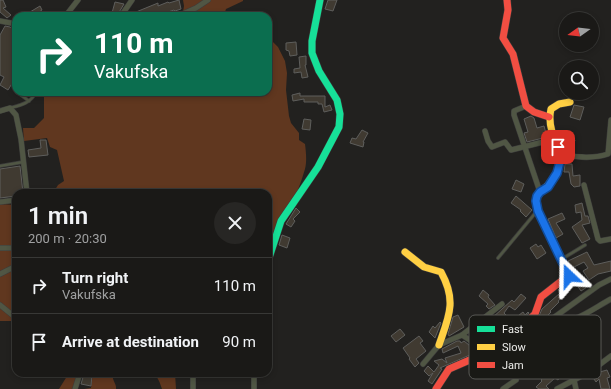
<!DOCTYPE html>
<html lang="en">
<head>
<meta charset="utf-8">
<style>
  :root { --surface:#1a1917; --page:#272624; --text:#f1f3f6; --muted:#9fa0a1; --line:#383836 }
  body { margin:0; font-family:Roboto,sans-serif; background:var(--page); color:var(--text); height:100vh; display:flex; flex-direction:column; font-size:15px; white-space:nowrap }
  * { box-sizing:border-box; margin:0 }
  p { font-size:13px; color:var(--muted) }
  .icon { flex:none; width:22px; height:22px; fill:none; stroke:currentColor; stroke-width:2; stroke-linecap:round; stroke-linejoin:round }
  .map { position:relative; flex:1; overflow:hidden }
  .sheet { position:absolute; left:12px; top:189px; width:260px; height:188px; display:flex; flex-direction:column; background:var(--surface); border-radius:12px; box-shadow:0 2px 6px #0003,0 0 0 1px var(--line) }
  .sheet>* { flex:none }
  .hud { position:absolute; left:12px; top:12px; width:260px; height:84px; border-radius:12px; box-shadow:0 2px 6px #0003,0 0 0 1px var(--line); background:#0b6e4f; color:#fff; overflow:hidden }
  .needle { width:26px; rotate:256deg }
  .tools { position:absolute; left:559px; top:12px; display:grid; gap:8px }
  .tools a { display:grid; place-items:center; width:40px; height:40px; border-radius:50%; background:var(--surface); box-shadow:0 2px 6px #0003,0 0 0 1px var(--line); font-size:20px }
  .pin { position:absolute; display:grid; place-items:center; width:34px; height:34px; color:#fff; margin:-17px; border-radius:8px; box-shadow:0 2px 6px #0006 }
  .me { position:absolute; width:44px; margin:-22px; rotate:337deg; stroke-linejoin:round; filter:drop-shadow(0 0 3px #0008) }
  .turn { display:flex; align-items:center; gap:14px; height:84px; padding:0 16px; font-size:18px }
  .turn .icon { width:52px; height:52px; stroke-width:2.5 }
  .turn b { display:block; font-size:28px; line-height:34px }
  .round { display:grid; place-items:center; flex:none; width:42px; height:42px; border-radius:21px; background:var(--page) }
  .head { display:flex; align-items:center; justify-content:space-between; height:68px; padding:0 16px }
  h1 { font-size:24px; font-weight:600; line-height:30px }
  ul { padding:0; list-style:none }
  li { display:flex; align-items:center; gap:12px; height:56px; padding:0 16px; border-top:1px solid var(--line) }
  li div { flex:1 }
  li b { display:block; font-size:15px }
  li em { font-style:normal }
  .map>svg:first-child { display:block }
  .green { fill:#60371f }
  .building { fill:#403a31; stroke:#5e5e5c }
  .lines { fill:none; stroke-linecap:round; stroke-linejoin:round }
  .lane-casing { stroke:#3d3d3c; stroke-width:4 }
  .street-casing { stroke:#3d3d3c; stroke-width:6 }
  .fast-casing { stroke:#3d3d3c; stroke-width:8 }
  .slow-casing { stroke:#3d3d3c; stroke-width:8 }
  .jam-casing { stroke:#3d3d3c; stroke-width:8 }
  .lane { stroke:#505644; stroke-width:2.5 }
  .street { stroke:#505644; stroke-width:5 }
  .fast { stroke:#16e098; stroke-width:7 }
  .slow { stroke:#ffcf43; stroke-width:7 }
  .jam { stroke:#f24e42; stroke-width:7 }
  .route-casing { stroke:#114b97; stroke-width:10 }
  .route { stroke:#1a73e8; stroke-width:7 }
  .key { fill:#191915; stroke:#585855; stroke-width:1 }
  .key-label { font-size:11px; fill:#ecece9 }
</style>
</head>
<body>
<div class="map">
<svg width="611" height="389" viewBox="0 0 611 389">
  <rect width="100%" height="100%" fill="#22211f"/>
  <!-- green -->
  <g class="green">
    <polygon points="183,0 243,0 243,1 226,9 225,12 229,16 177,16 183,12 184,6"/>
    <path d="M 272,41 L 278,47 L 285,61 L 287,73 L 286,90 L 289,116 L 291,123 L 299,133 L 299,140 L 305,144 C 306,152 307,161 305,169 C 297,198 281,225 268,252 L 268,193 L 53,193 L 58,185 L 64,181 L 57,150 L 50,147 L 47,138 L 24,141 L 23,128 L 34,128 L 44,118 L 44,92 L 268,92 L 268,42 Z"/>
    <polygon points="0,204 16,205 16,310 11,313 16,318 16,321 0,321"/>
    <polygon points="69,373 79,373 74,389 59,389"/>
    <path d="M 92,373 L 114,373 C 110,379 117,383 116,389 L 84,389 L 91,388 L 93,373 Z"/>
    <path d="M 152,373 L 175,373 L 176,389 L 162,389 C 160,383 158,376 152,373 Z"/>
  </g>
  <!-- building -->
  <g class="building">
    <polygon points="0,0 3,0 6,7 3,8 11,15 7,18 0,12"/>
    <polygon points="179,0 181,9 175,11 174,10 165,13 164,12 152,16 151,13 142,16 138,16 136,12 158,3 158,6 168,2 169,3"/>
    <polygon points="328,0 337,0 333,11 325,9"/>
    <polygon points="115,2 124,4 118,14 112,13"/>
    <polygon points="40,6 42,10 39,12 42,16 31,16 30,12"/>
    <polygon points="5,26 10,27 16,31 16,77 8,90 0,85 4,77 0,75 0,35"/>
    <polygon points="296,42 297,55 290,56 289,51 286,50 286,43"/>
    <polygon points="306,56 306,65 305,65 308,77 302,78 301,72 294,73 294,69 300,68 299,57"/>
    <polygon points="300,93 300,96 325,96 325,107 330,105 332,110 324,112 322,104 318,104 318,102 304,102 304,99 293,101 292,95"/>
    <polygon points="574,105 584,107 580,120 570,117"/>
    <polygon points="531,116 534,118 537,128 544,126 547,137 527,142 524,133 528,132 524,119"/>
    <polygon points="304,119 311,120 310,130 302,129"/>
    <polygon points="362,130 368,133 363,142 364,142 363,147 350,143 352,138 356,139"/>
    <polygon points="567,137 575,140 572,149 564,147"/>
    <polygon points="40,140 46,140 48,155 29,157 28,150 41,148"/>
    <polygon points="565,164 572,164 573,176 580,175 580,186 574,187 571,184 569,172 564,172"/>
    <polygon points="20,166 23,193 16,193 16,196 0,198 0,169"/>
    <polygon points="516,180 524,184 521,192 512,189"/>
    <polygon points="516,196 532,210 526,217 520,211 521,210 511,203"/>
    <polygon points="582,203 585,216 588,216 590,223 582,225 590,239 582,243 572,227 582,220 581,212 576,213 575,205"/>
    <polygon points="296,208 300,212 293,219 295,221 291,227 286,224"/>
    <polygon points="562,213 565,219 556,223 563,234 556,238 548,219"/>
    <polygon points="282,235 290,238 287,248 279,245"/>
    <polygon points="536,244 538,247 541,245 546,253 537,259 530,248"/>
    <polygon points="587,252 594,265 611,261 611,271 598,274 589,280 583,271 588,268 584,262 572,268 568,261"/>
    <polygon points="586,279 590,285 581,291 577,285"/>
    <polygon points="564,286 569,292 558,301 559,302 550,311 551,312 543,320 539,316 542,309 560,293 558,290"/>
    <polygon points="483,290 489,295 488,297 495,305 489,309 486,306 488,304 479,296"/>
    <polygon points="521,294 526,298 515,310 509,306 504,313 508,317 502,324 505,327 501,329 504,333 490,344 488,341 495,337 492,331 494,330 487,321 492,317 492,318 512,300 514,302"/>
    <polygon points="523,312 525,315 528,312 529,313 513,327 509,323"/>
    <polygon points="458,315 464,327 449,336 448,334 453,317"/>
    <polygon points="440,322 441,323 435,338 429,332 433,326 435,328"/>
    <polygon points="400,329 405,335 396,342 391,336"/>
    <polygon points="419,336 423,341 420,343 426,351 416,359 419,363 415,367 409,359 410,358 403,348"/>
    <polygon points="457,341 460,341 461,343 464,341 469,345 472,350 475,348 479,351 440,368 442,369 432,384 428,381 433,373 429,376 424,371 428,366 434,372 439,365 434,361 442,359 447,363 445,358 461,353 458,346 443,353 442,349"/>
    <polygon points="557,365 565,371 558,380 555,378 546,386 549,389 539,389 536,387 542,381 541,380 548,373 549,375"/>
    <polygon points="607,370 610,377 607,378 610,389 601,389 599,379 596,382 592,376 596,373"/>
    <polygon points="84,374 92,375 91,386 81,384"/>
  </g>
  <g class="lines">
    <defs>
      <g id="lane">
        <polyline points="17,92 29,101"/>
        <path d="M 10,108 C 21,105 31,103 36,92"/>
        <polyline points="0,166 23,162"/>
        <polyline points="498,258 537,211"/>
        <polyline points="562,259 585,245"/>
      </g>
      <g id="street">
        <polyline points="63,16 67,14 78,0"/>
        <polyline points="121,16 132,0"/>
        <polyline points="178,16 196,8 208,0"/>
        <polyline points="0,21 16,24"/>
        <polyline points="526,106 514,111 514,115 540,192"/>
        <polyline points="0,111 10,108 16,115 21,139 27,193"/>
        <polyline points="485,131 488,141 492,147 505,142 511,150 555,139"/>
        <path d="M 562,155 C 578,157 593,159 608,154 L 611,120"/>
        <polyline points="584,185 598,239 600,241 611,239"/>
        <polyline points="0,202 16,200"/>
        <polyline points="0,248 16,248"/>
        <polyline points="0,274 14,267 16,264"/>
        <polyline points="0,305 16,318"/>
        <path d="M 549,321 C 571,327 592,309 611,299"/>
        <polyline points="520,328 526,330 534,330 549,321 599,285 611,279"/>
        <polyline points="462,335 502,304"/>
        <polyline points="423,364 439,345 462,335 488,352"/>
        <polyline points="574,380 576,389"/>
        <polyline points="75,389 80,373"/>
        <polyline points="193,389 193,373"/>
        <polyline points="254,389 254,373"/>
        <polyline points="503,389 516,380"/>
        <polyline points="557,389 591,371 611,356"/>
      </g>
      <polyline id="fast" points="268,261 281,221 318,167 339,127 340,114 337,100 319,71 312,53 312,41 320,0"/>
      <g id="slow">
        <path d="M 405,252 L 424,267 L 441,272 C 457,301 449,316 439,345"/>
        <path d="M 569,275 L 538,211 L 536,201 L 537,196 L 552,181 L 557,173 L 562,155 C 555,140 547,126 551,109 L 559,104 L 570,102"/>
      </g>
      <g id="jam">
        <polyline points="507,0 508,10 503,38 513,54 526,106 534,112 549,117"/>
        <polyline points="436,389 449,369 488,352 520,328 535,314 541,297 569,275"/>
      </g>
    </defs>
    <!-- lane casing -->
    <use href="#lane" class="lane-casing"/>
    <!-- street casing -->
    <use href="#street" class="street-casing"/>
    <!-- fast casing -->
    <use href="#fast" class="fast-casing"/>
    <!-- slow casing -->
    <use href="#slow" class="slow-casing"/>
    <!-- jam casing -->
    <use href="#jam" class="jam-casing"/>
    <!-- lane -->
    <use href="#lane" class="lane"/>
    <!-- street -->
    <use href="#street" class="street"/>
    <!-- fast -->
    <use href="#fast" class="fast"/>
    <!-- slow -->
    <use href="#slow" class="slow"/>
    <!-- jam -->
    <use href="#jam" class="jam"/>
  </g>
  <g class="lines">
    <defs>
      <polyline id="route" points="558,147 562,154 557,173 548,187 540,192 537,196 536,201 538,211 569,276"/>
    </defs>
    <!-- route casing -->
    <use href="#route" class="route-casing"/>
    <!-- route -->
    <use href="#route" class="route"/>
  </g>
  <!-- legend -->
  <rect x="469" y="315" width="132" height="64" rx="6" class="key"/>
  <rect x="477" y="326" width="18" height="6" fill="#16e098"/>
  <rect x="477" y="344" width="18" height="6" fill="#ffcf43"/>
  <rect x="477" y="362" width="18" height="6" fill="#f24e42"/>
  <g class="key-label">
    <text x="502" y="333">Fast</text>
    <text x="502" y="351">Slow</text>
    <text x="502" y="369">Jam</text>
  </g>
</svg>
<div class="tools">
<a><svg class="needle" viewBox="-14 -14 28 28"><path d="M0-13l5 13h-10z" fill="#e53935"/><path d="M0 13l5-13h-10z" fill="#9fa0a1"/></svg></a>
<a><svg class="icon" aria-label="search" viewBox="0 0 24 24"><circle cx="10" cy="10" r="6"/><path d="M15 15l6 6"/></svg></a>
</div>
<div class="pin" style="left:558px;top:147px;background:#d93025"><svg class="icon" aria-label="arrive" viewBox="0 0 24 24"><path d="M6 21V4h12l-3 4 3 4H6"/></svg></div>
<svg class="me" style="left:569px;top:276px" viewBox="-20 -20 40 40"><path d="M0-17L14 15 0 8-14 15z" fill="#1a73e8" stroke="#fff" stroke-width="4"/></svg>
<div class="hud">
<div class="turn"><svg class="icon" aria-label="right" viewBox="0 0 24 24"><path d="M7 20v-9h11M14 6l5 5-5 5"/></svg><div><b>110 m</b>Vakufska</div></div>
</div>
<section class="sheet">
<div class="head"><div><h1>1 min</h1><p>200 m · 20:30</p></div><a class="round"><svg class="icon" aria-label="close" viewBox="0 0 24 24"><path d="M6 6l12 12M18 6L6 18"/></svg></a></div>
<ul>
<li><svg class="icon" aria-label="right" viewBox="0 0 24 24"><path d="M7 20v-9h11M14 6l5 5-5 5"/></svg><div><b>Turn right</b><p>Vakufska</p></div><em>110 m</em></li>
<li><svg class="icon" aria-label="arrive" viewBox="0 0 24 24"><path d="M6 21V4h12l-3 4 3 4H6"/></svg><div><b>Arrive at destination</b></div><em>90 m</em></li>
</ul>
</section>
</div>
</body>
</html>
